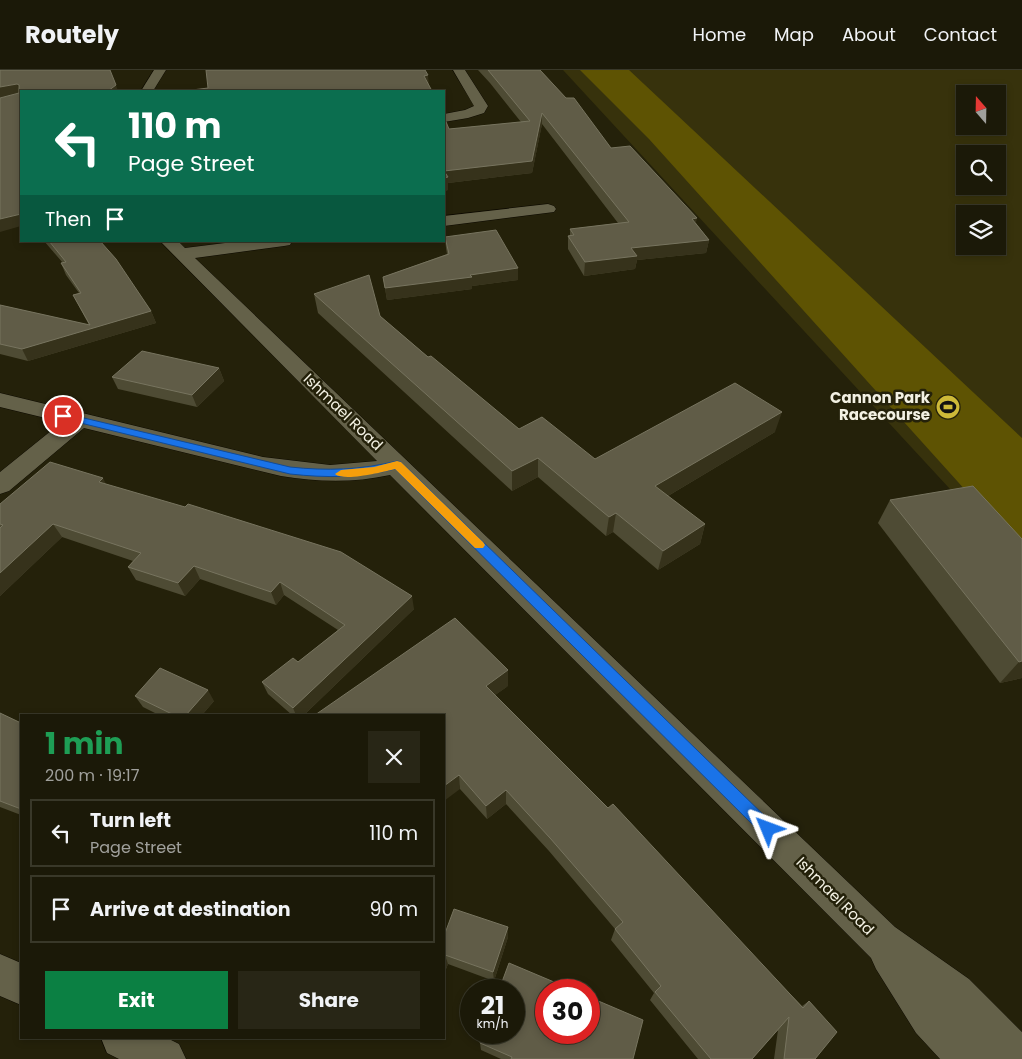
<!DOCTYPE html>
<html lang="en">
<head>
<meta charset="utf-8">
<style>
  :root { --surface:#1b1908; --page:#282616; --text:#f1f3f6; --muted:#a0a09c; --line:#393829; --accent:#0b8043 }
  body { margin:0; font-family:Poppins,sans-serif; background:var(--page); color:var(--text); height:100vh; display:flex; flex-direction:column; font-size:19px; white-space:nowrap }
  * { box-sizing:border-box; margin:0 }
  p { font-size:16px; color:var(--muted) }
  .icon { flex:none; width:28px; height:28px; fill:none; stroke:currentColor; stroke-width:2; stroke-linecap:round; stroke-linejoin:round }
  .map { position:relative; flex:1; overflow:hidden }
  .side { position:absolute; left:20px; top:644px; width:425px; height:325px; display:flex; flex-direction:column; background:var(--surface); border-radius:0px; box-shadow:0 2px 8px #0003,0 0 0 1px var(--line) }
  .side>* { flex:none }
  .top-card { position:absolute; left:20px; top:20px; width:425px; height:152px; border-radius:0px; box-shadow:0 2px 8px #0003,0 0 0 1px var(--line); background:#0b6e4f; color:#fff; overflow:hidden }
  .needle { width:32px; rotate:340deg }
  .tools { position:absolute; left:956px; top:15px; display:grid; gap:10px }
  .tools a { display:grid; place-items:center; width:50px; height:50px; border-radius:0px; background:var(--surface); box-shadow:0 2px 8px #0003,0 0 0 1px var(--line); font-size:25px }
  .speed { position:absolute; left:460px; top:909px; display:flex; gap:10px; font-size:25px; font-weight:700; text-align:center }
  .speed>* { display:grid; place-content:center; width:65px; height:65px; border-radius:50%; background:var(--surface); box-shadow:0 2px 8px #0003,0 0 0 1px var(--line); line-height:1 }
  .speed small { font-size:12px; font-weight:400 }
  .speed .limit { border:8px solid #d22; background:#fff; color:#111 }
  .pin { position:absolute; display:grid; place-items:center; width:42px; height:42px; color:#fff; margin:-21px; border:2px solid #fff; border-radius:50%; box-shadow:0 1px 5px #0007 }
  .me { position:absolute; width:55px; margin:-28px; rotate:314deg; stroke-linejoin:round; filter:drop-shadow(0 0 4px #0008) }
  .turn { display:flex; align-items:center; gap:18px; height:105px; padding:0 25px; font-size:22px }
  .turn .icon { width:65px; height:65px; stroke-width:2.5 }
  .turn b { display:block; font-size:35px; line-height:42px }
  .then { display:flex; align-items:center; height:48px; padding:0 25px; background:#0003; gap:10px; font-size:19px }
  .round { display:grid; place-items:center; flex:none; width:52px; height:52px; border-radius:0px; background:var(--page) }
  .overview { display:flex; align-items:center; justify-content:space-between; height:85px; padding:0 25px }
  h1 { font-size:30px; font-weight:700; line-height:38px; color:#1e9e55 }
  .primary-button { display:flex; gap:10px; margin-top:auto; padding:10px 25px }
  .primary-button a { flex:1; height:58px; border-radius:0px; background:var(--accent); color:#fff; font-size:20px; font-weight:700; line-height:58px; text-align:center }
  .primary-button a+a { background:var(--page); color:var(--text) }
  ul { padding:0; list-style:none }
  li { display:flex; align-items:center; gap:15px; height:68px; margin:0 10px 8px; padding:0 15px; border:2px solid var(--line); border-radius:0px }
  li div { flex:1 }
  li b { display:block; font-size:19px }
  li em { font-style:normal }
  header { display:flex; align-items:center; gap:30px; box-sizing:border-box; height:70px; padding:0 25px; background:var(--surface); border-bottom:1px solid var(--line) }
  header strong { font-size:24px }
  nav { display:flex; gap:28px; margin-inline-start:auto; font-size:18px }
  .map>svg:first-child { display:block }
  .green { fill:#37320c; fill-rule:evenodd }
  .forest { fill:#5e5303 }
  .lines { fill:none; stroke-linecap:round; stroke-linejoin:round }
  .minor-casing { stroke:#0d0a00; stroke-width:1 }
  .minor { fill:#646149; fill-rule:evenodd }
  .wall { fill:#4e4b34 }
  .shaded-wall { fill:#36321b }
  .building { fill:#605c47; stroke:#77745f }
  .route { fill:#1a73e8; stroke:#114b97 }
  .slow { fill:#f59e0b }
  .labels { text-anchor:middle; stroke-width:5; stroke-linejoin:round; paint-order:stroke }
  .poi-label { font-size:15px; font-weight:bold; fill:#f3f1e3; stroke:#24210a; text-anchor:end }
  .street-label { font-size:15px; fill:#f3f1e3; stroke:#24210a }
</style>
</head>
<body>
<header>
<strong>Routely</strong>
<nav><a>Home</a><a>Map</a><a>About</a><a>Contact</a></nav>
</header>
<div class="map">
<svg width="1022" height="989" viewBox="0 0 1022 989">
  <rect width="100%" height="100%" fill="#24210a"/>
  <!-- green -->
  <path class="green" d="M 563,0 L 1022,0 L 1022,497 ZM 965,24 L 998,24 L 998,56 L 965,56 ZM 965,84 L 998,84 L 998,116 L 965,116 ZM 965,144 L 998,144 L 998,176 L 965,176 Z"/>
  <!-- forest -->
  <polygon class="forest" points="580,0 629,0 1022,368 1022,483 649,69"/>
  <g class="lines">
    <defs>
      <g id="minor">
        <polygon points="154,0 166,0 153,21 141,21"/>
        <polygon points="453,0 465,0 488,36 484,43 468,48 444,52 444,44 465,40 474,36"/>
        <polygon points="548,134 554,136 556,139 554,142 444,156 444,146"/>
        <path d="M 160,171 L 178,171 L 185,178 L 241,171 L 292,171 L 290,175 L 284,176 L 195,188 L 895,857 L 969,909 L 1022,962 L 1022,989 L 940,989 L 916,963 L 876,899 L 871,888 L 390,405 C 353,413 318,412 281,406 L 84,358 L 9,421 L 0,424 L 0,402 L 62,352 L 0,337 L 0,323 L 263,387 L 330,395 L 377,391 Z"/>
        <polygon points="0,884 21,893 21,935 0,926"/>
        <polygon points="101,968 167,968 179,974 186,989 119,989 107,983"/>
      </g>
    </defs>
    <!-- minor casing -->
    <use href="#minor" class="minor-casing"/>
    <!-- minor -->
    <use href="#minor" class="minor"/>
  </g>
  <!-- wall -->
  <g class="wall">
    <polygon points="478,0 540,0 611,78 696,153 709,170 706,183 637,190 635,199 584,206 568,179 568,166 570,165 570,159 618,153 542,54 532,103 448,113 448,120 444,121 444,47 449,59 521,52 490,13"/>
    <polygon points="445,167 518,210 472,216 472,219 387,230 383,207 447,184 446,178"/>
    <polygon points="44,171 100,171 151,241 156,253 28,291 0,284 0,235 89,255 73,225 79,223 66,205 61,193 63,193"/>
    <polygon points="314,224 380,246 428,287 519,359 595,389 775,362 668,426 705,454 700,474 658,500 613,462 606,466 538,407 512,421 318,243"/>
    <polygon points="219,298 224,311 197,337 118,319 112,307"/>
    <polygon points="106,414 414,539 304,645 292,645 268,624 262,612 298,592 338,560 284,525 276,535 200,509 185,526 136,510 128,497 133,491 62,467 0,526 0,434"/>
    <polygon points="890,430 1022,469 1022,608 1000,613 878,453"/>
    <polygon points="508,616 495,625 802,936 809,931 815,989 774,989 778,960 752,989 698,989 650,930 654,923 611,870 615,859 549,781 506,734 487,749 460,719 444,645"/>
    <polygon points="135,626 214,631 202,645 159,645 143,637"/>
    <polygon points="0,643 21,653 21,745 0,737"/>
    <polygon points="508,857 508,867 494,911 448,894 444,904 444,866"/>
    <polygon points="480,973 633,989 501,989 481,980"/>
  </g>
  <!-- shaded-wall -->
  <g class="shaded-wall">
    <polygon points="428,5 429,16 424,6"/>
    <polygon points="17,14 21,23 0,28 0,17"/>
    <polygon points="116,15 118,21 108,21"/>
    <polygon points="542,43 542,54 532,103 448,113 448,120 444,121 444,101 532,91"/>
    <polygon points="21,144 21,156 0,162 0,149"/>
    <polygon points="697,148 694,161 692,149"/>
    <polygon points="709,170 706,183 637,190 635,199 584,206 585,192 631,178"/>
    <polygon points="518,198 518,210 472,216 472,219 387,230 385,218 470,205"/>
    <polygon points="151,241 156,253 28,291 22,279"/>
    <polygon points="219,298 224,311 197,337 192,325"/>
    <polygon points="782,342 775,362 651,436 655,416"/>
    <polygon points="538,388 538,407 512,421 512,401"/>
    <polygon points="103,408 110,422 99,412"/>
    <polygon points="616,443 613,462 606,466 609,447"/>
    <polygon points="53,454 62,467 0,526 0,503"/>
    <polygon points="705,454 700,474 658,500 663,481"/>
    <polygon points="194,496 200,509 185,526 178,513"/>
    <polygon points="280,512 284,525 276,535 271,522"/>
    <polygon points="412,526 414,539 304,645 296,645 293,638"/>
    <polygon points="1022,591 1022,608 1000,613 1019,592"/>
    <polygon points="508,600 508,616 487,631 486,616"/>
    <polygon points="208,620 214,631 202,645 186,645"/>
    <polygon points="459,705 460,719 444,731 444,716"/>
    <polygon points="506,720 506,734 487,749 486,736"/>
    <polygon points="508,857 508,867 494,911 493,902"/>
    <polygon points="445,885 448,894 444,904 444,889"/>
  </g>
  <!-- building -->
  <g class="building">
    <polygon points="0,0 110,0 116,15 108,21 21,21 21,144 0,149 0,28 19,23 19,15 17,14 0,17"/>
    <polygon points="206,0 425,0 428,5 424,6 432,21 192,21 192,20 208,18"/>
    <polygon points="488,0 540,0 566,28 574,28 611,78 630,76 697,148 692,149 709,170 631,178 637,186 585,192 568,166 574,165 570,159 629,152 542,43 532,91 444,101 448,107 444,108 444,47 449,59 530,51"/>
    <polygon points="496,160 518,198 470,205 472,207 385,218 383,207 449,184 445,167"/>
    <polygon points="49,171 100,171 116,189 151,241 22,279 0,274 0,235 90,255 73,225 81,223 61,193 66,192"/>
    <polygon points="369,205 380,246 428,287 431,286 519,359 542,347 595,389 735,313 782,342 655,416 705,454 663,481 616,443 609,447 538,388 512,401 314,224"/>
    <polygon points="142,281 219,298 192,325 112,307"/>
    <polygon points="50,392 103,408 99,412 185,437 188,434 341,482 412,526 293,638 262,612 293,588 298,592 345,555 280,512 271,522 194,496 178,513 128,497 141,483 53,454 0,503 0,458 3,455 0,454 0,434"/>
    <polygon points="973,416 1022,469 1022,591 1019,592 890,430"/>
    <polygon points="455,548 508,600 486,616 608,738 613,734 803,938 809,931 837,962 815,989 784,989 789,947 752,989 711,989 655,922 661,916 615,859 623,852 550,768 506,720 486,736 459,705 444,716 444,645 315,645"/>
    <polygon points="160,598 208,620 186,645 174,645 135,626"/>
    <polygon points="0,643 21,653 21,739 0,731"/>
    <polygon points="454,839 508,857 493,902 445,885 444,889 444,866"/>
    <polygon points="509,893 573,920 546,920 546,962 589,962 589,927 643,950 633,989 511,989 512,987 480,973 483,962 514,962 514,920 499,920"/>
  </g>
  <!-- route -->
  <path class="route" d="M 63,343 L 290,397 C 327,401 360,400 397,391 L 401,392 L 773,754 L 775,759 L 773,764 L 768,766 L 762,764 L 395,399 C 359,408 327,408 290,404 L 60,348 L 60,344 Z"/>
  <!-- slow -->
  <path class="slow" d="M 397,391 L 401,392 L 483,472 L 485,475 L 483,478 L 475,478 L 395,399 C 383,402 344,412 335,404 L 341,400 L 374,397 Z"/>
  <!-- icons -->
  <defs>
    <symbol id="stadium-disc" viewBox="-11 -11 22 22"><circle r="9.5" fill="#cdb938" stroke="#24210a"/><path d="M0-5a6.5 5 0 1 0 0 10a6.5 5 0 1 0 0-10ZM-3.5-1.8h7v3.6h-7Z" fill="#111"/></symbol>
  </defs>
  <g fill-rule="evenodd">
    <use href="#stadium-disc" x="934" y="323" width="28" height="28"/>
  </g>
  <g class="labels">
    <!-- poi labels -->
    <g class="poi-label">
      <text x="930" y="333">Cannon Park<tspan x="930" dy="17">Racecourse</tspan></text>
    </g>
    <!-- street labels -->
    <g class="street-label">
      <text transform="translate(343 342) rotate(44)" y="5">Ishmael Road</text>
      <text transform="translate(835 826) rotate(45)" y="5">Ishmael Road</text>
    </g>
  </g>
</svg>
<div class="tools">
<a><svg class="needle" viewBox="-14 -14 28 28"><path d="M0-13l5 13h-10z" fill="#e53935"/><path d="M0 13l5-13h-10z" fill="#a0a09c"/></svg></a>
<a><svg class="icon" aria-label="search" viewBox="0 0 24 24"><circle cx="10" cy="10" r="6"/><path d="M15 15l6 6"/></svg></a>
<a><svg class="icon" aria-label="layers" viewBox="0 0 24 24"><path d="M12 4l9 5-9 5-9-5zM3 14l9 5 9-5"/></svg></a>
</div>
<div class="speed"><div>21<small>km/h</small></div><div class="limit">30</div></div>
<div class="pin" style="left:63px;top:346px;background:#d93025"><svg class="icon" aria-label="arrive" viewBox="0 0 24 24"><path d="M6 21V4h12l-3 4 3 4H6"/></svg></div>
<svg class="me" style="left:768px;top:759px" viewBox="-20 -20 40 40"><path d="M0-17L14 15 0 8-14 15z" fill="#1a73e8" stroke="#fff" stroke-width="4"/></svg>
<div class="top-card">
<div class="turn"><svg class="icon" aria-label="left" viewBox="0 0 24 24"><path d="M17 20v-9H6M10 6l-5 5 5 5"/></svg><div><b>110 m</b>Page Street</div></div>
<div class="then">Then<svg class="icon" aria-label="arrive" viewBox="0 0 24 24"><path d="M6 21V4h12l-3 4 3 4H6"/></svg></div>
</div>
<section class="side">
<div class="overview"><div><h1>1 min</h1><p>200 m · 19:17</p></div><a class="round"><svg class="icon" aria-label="close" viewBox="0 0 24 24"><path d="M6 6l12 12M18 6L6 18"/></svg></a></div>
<ul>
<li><svg class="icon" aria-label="left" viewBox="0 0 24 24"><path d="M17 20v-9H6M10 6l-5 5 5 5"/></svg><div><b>Turn left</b><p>Page Street</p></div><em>110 m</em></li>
<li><svg class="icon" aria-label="arrive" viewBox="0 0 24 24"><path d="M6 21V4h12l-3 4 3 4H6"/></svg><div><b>Arrive at destination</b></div><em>90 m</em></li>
</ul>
<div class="primary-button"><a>Exit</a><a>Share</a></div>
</section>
</div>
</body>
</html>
